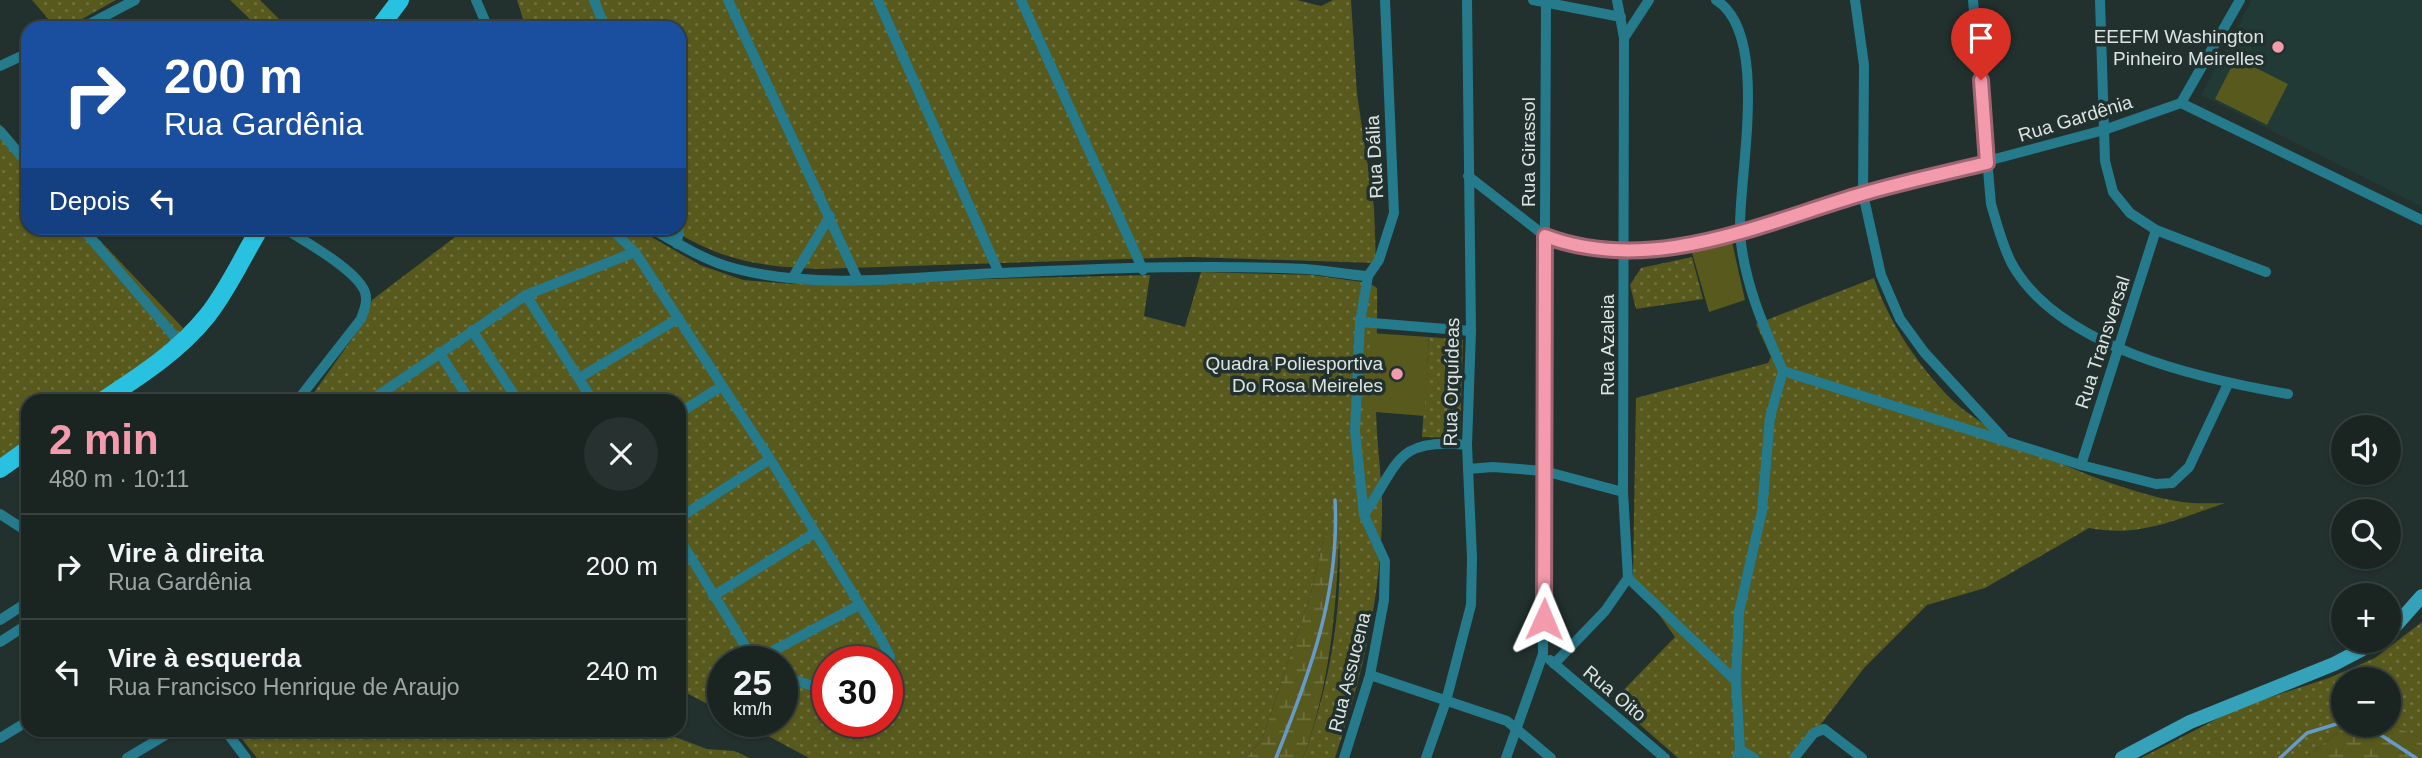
<!DOCTYPE html>
<html lang="pt">
<head>
<meta charset="utf-8">
<style>
  :root { --surface:#1a2522; --page:#27312f; --text:#f1f3f6; --muted:#9fa5a5; --line:#384240; --accent:#f39aac }
  body { margin:0; font-family:Helvetica,sans-serif; background:var(--page); color:var(--text); height:100vh; display:flex; flex-direction:column; font-size:26px; white-space:nowrap }
  * { box-sizing:border-box; margin:0 }
  p { font-size:23px; color:var(--muted) }
  .icon { flex:none; width:38px; height:38px; fill:none; stroke:currentColor; stroke-width:2; stroke-linecap:round; stroke-linejoin:round }
  .map { position:relative; flex:1; overflow:hidden }
  .details { position:absolute; left:21px; top:394px; width:665px; height:343px; display:flex; flex-direction:column; background:var(--surface); border-radius:21px; box-shadow:0 2px 5px #0004,0 0 0 2px var(--line) }
  .details>* { flex:none }
  .guide { position:absolute; left:21px; top:21px; width:665px; height:214px; border-radius:21px; box-shadow:0 2px 5px #0004,0 0 0 2px var(--line); background:#1a4fa0; color:#fff; overflow:hidden }
  .tools { position:absolute; left:2331px; top:415px; display:grid; gap:14px }
  .tools a { display:grid; place-items:center; width:70px; height:70px; border-radius:50%; background:var(--surface); box-shadow:0 2px 5px #0004,0 0 0 2px var(--line); font-size:35px }
  .speed { position:absolute; left:707px; top:646px; display:flex; gap:14px; font-size:35px; font-weight:700; text-align:center }
  .speed>* { display:grid; place-content:center; width:91px; height:91px; border-radius:50%; background:var(--surface); box-shadow:0 2px 5px #0004,0 0 0 2px var(--line); line-height:1 }
  .speed small { font-size:18px; font-weight:400 }
  .speed .limit { border:10px solid #d22; background:#fff; color:#111 }
  .pin { position:absolute; display:grid; place-items:center; width:60px; height:60px; color:#fff; margin:-72px -30px; border-radius:50% 50% 50% 0; rotate:-45deg; box-shadow:0 0 7px #0007 }
  .pin .icon { rotate:45deg }
  .me { position:absolute; width:77px; margin:-38px; rotate:1deg; stroke-linejoin:round; filter:drop-shadow(0 0 5px #0008) }
  .turn { display:flex; align-items:center; gap:24px; height:147px; padding:0 28px; font-size:32px }
  .turn .icon { width:91px; height:91px; stroke-width:2.5 }
  .turn b { display:block; font-size:49px; line-height:60px }
  .then { display:flex; align-items:center; height:66px; padding:0 28px; background:#0003; gap:14px; font-size:26px }
  .round { display:grid; place-items:center; flex:none; width:74px; height:74px; border-radius:37px; background:var(--page) }
  .head { display:flex; align-items:center; justify-content:space-between; height:119px; padding:0 28px }
  h1 { font-size:42px; font-weight:800; line-height:52px; color:var(--accent) }
  ul { padding:0; list-style:none }
  li { display:flex; align-items:center; gap:21px; height:105px; padding:0 28px; border-top:2px solid var(--line) }
  li div { flex:1 }
  li b { display:block; font-size:26px }
  li em { font-style:normal }
  .map>svg:first-child { display:block }
  .built { fill:#213a35 }
  .green { fill:url(#green-dots); fill-rule:evenodd }
  .wetland { fill:url(#wetland-marsh) }
  .pitch { fill:#58591d }
  .lines { fill:none; stroke-linecap:round; stroke-linejoin:round }
  .stream { stroke:#669ac8; stroke-width:3.5 }
  .street { stroke:#257a8c; stroke-width:10 }
  .secondary { stroke:#36a2b9; stroke-width:14 }
  .primary { stroke:#28c2e0; stroke-width:18 }
  .route-casing { stroke:#9e6470; stroke-width:18 }
  .route { stroke:#f39aac; stroke-width:12 }
  .poi-dot { fill:#f39aac; stroke:#22312e; stroke-width:2.5 }
  .labels { text-anchor:middle; stroke-width:7; stroke-linejoin:round; paint-order:stroke }
  .poi-label { font-size:19px; fill:#dbe4e2; stroke:#22312e; text-anchor:end }
  .street-label { font-size:19px; fill:#dbe4e2; stroke:#22312e }
</style>
</head>
<body>
<div class="map">
<svg width="2422" height="758" viewBox="0 0 2422 758">
  <defs>
    <pattern id="green-dots" width="8" height="8" patternUnits="userSpaceOnUse" patternTransform="scale(1.75)"><rect width="8" height="8" fill="#58591d"/><path d="M2 2h.1M6 6h.1" fill="none" stroke="#6f713e" stroke-width="1.8" stroke-linecap="round"/></pattern>
    <pattern id="wetland-marsh" width="20" height="14" patternUnits="userSpaceOnUse" patternTransform="scale(1.75)"><rect width="20" height="14" fill="#58591d"/><path d="M1 5h8M5 5V1M11 12h8M15 12V8" fill="none" stroke="#6f713e"/></pattern>
  </defs>
  <rect width="100%" height="100%" fill="#22312e"/>
  <!-- built -->
  <polygon class="built" points="2252,0 2422,0 2422,207 2201,95"/>
  <!-- green -->
  <g class="green">
    <polygon points="32,0 116,0 66,28 56,28"/>
    <polygon points="230,0 260,0 288,28 259,28"/>
    <path d="M 517,0 L 1297,0 L 1321,6 L 1333,0 L 1351,0 L 1357,94 L 1374,208 L 1376,263 L 1191,257 L 817,269 C 754,266 723,260 668,228 L 679,228 L 679,28 L 526,28 Z"/>
    <polygon points="0,124 28,157 28,228 88,228 183,328 144,375 112,401 28,401 28,452 0,470"/>
    <path d="M 467,228 L 636,228 L 700,265 L 743,280 L 792,284 L 1150,275 L 1144,316 L 1185,327 L 1201,272 L 1312,275 L 1369,283 L 1377,288 C 1378,327 1375,366 1376,405 C 1376,437 1381,469 1382,501 C 1383,590 1363,675 1335,758 L 1303,758 C 1329,688 1343,610 1339,536 L 1324,536 L 1311,593 L 1262,740 L 1246,758 L 809,758 L 740,721 L 782,721 L 782,662 L 723,662 L 723,712 L 679,689 L 679,401 L 308,401 L 364,322 L 372,300 ZM 828,662 L 887,662 L 887,721 L 828,721 Z"/>
    <polygon points="1692,257 1703,299 1636,309 1630,285 1641,268"/>
    <path d="M 1874,278 C 1888,321 1916,362 1947,395 C 1990,440 2120,493 2182,502 C 2196,504 2211,503 2225,503 C 2177,519 2140,538 2089,528 L 1985,588 L 1927,605 L 1864,668 L 1795,758 L 1678,758 L 1613,701 L 1675,637 L 1633,578 L 1636,398 L 1768,363 L 1771,357 L 1756,324 Z"/>
    <polygon points="1429,337 1463,340 1460,438 1422,437"/>
    <polygon points="2422,622 2422,739 2389,723 2389,679 2343,679 2343,724 2348,725 2305,758 2141,758 2240,707 2329,678 2375,658"/>
    <polygon points="235,730 656,730 707,749 734,751 750,758 257,758"/>
  </g>
  <!-- wetland -->
  <g class="wetland">
    <path d="M 1324,536 L 1339,536 C 1336,613 1330,685 1303,758 L 1246,758 L 1262,740 L 1311,593 Z"/>
    <polygon points="2389,723 2422,739 2422,758 2305,758 2348,725"/>
  </g>
  <!-- pitch -->
  <g class="pitch">
    <polygon points="2236,58 2288,84 2267,125 2215,99"/>
    <polygon points="1732,242 1745,300 1709,312 1692,253"/>
    <polygon points="1371,333 1429,337 1424,416 1364,411"/>
  </g>
  <g class="lines">
    <!-- stream -->
    <g class="stream">
      <polyline points="2364,724 2416,758"/>
      <path d="M 1276,758 C 1310,673 1340,593 1335,500"/>
      <polyline points="2280,758 2307,733 2343,722"/>
    </g>
    <!-- street -->
    <g class="street">
      <polyline points="476,0 488,28"/>
      <polyline points="594,0 605,28"/>
      <polyline points="728,0 858,280"/>
      <polyline points="878,0 999,273"/>
      <polyline points="1021,0 1143,270"/>
      <polyline points="1533,0 1621,17"/>
      <path d="M 1716,0 C 1771,34 1738,177 1740,232 C 1743,280 1764,328 1783,371 L 2081,465 L 2156,484 L 2172,483 L 2189,467 L 2228,384"/>
      <polyline points="1855,0 1864,65 1863,194 1881,275 1900,319 1924,352 2003,438"/>
      <path d="M 1973,0 L 1991,204 C 1997,224 2002,245 2012,264 C 2059,348 2201,379 2288,394"/>
      <polyline points="2100,0 2105,161 2113,192 2130,213 2156,230 2266,272"/>
      <polyline points="82,28 135,0"/>
      <polyline points="1624,38 1649,0"/>
      <polyline points="0,66 28,53"/>
      <polyline points="2181,103 2422,220"/>
      <polyline points="2181,103 2240,0"/>
      <polyline points="0,131 28,164"/>
      <polyline points="1468,176 1545,236 1589,250 1625,253 1740,234 1863,194 2104,130 2181,103"/>
      <polyline points="82,228 181,344"/>
      <path d="M 284,228 C 304,241 357,270 365,292 C 368,302 364,310 361,319 L 297,401"/>
      <polyline points="610,228 635,252 770,459 881,639 890,656 887,674"/>
      <path d="M 651,228 C 678,244 707,262 737,269 C 818,290 914,277 997,273 C 1099,269 1203,264 1305,269 C 1326,270 1347,275 1368,276"/>
      <polyline points="677,244 679,228"/>
      <polyline points="793,277 830,216"/>
      <polyline points="526,295 593,401"/>
      <polyline points="1360,322 1471,331"/>
      <polyline points="472,330 518,401"/>
      <polyline points="439,352 470,401"/>
      <polyline points="579,378 679,318"/>
      <polyline points="370,401 526,295 635,252"/>
      <polyline points="679,413 722,386"/>
      <polyline points="2081,465 2156,230"/>
      <polyline points="1468,469 1493,467 1544,471 1623,492"/>
      <polyline points="0,514 28,532"/>
      <path d="M 1364,515 C 1399,463 1396,437 1467,445"/>
      <polyline points="679,518 770,459"/>
      <polyline points="679,538 755,662"/>
      <polyline points="1628,578 1736,681"/>
      <polyline points="713,596 813,534"/>
      <polyline points="0,620 28,602"/>
      <polyline points="0,642 28,624"/>
      <polyline points="1550,660 1665,758"/>
      <polyline points="754,661 859,605"/>
      <polyline points="1554,664 1605,611 1628,578 1623,492 1624,38 1617,0"/>
      <polyline points="1370,675 1507,721 1551,758"/>
      <polyline points="782,676 828,691"/>
      <polyline points="225,730 246,758"/>
      <polyline points="0,738 28,721"/>
      <polyline points="1740,750 1754,758"/>
      <polyline points="127,758 174,730"/>
      <polyline points="1344,758 1370,675 1384,600 1385,561 1364,515 1355,431 1360,322 1368,276 1379,260 1394,213 1385,0"/>
      <polyline points="1426,758 1446,701 1471,605 1472,558 1467,445 1471,331 1467,0"/>
      <polyline points="1506,758 1543,654 1546,2"/>
      <polyline points="1737,758 1740,750 1736,681 1739,612 1762,511 1770,417 1783,371"/>
      <polyline points="1794,758 1814,733 1824,729 1862,758"/>
    </g>
    <!-- secondary -->
    <g class="secondary">
      <polyline points="2389,633 2422,596"/>
      <polyline points="2122,758 2190,722 2334,664 2380,640"/>
    </g>
    <!-- primary -->
    <g class="primary">
      <polyline points="379,28 400,0"/>
      <path d="M 102,401 C 140,376 178,352 207,316 C 228,290 243,256 260,228"/>
      <polyline points="0,469 28,449"/>
    </g>
  </g>
  <g class="lines">
    <defs>
      <path id="route" d="M 1544,619 L 1545,236 C 1651,276 1760,224 1862,194 C 1903,182 1945,173 1987,163 L 1981,80"/>
    </defs>
    <!-- route casing -->
    <use href="#route" class="route-casing"/>
    <!-- route -->
    <use href="#route" class="route"/>
  </g>
  <!-- markers -->
  <g class="poi-dot">
    <circle cx="2278" cy="47" r="7"/>
    <circle cx="1397" cy="374" r="7"/>
  </g>
  <g class="labels">
    <!-- poi labels -->
    <g class="poi-label">
      <text x="2264" y="43">EEEFM Washington<tspan x="2264" dy="22">Pinheiro Meirelles</tspan></text>
      <text x="1383" y="370">Quadra Poliesportiva<tspan x="1383" dy="22">Do Rosa Meireles</tspan></text>
    </g>
    <!-- street labels -->
    <g class="street-label">
      <text transform="translate(2075 118) rotate(-17)" y="7">Rua Gardênia</text>
      <text transform="translate(1528 152) rotate(-90)" y="7">Rua Girassol</text>
      <text transform="translate(1374 157) rotate(-93)" y="7">Rua Dália</text>
      <text transform="translate(2102 342) rotate(-72)" y="7">Rua Transversal</text>
      <text transform="translate(1607 345) rotate(-90)" y="7">Rua Azaleia</text>
      <text transform="translate(1451 382) rotate(-89)" y="7">Rua Orquídeas</text>
      <text transform="translate(1349 672) rotate(-76)" y="7">Rua Assucena</text>
      <text transform="translate(1615 693) rotate(40)" y="7">Rua Oito</text>
    </g>
  </g>
</svg>
<div class="tools">
<a><svg class="icon" aria-label="sound" viewBox="0 0 24 24"><path d="M4 9h4l5-4v14l-5-4H4zM17 9q2 3 0 6"/></svg></a>
<a><svg class="icon" aria-label="search" viewBox="0 0 24 24"><circle cx="10" cy="10" r="6"/><path d="M15 15l6 6"/></svg></a>
<a>+</a>
<a>−</a>
</div>
<div class="speed"><div>25<small>km/h</small></div><div class="limit">30</div></div>
<div class="pin" style="left:1981px;top:80px;background:#d93025"><svg class="icon" aria-label="arrive" viewBox="0 0 24 24"><path d="M6 21V4h12l-3 4 3 4H6"/></svg></div>
<svg class="me" style="left:1544px;top:619px" viewBox="-20 -20 40 40"><path d="M0-17L14 15 0 8-14 15z" fill="#f39aac" stroke="#fff" stroke-width="4"/></svg>
<div class="guide">
<div class="turn"><svg class="icon" aria-label="right" viewBox="0 0 24 24"><path d="M7 20v-9h11M14 6l5 5-5 5"/></svg><div><b>200 m</b>Rua Gardênia</div></div>
<div class="then">Depois<svg class="icon" aria-label="left" viewBox="0 0 24 24"><path d="M17 20v-9H6M10 6l-5 5 5 5"/></svg></div>
</div>
<section class="details">
<div class="head"><div><h1>2 min</h1><p>480 m · 10:11</p></div><a class="round"><svg class="icon" aria-label="close" viewBox="0 0 24 24"><path d="M6 6l12 12M18 6L6 18"/></svg></a></div>
<ul>
<li><svg class="icon" aria-label="right" viewBox="0 0 24 24"><path d="M7 20v-9h11M14 6l5 5-5 5"/></svg><div><b>Vire à direita</b><p>Rua Gardênia</p></div><em>200 m</em></li>
<li><svg class="icon" aria-label="left" viewBox="0 0 24 24"><path d="M17 20v-9H6M10 6l-5 5 5 5"/></svg><div><b>Vire à esquerda</b><p>Rua Francisco Henrique de Araujo</p></div><em>240 m</em></li>
</ul>
</section>
</div>
</body>
</html>
